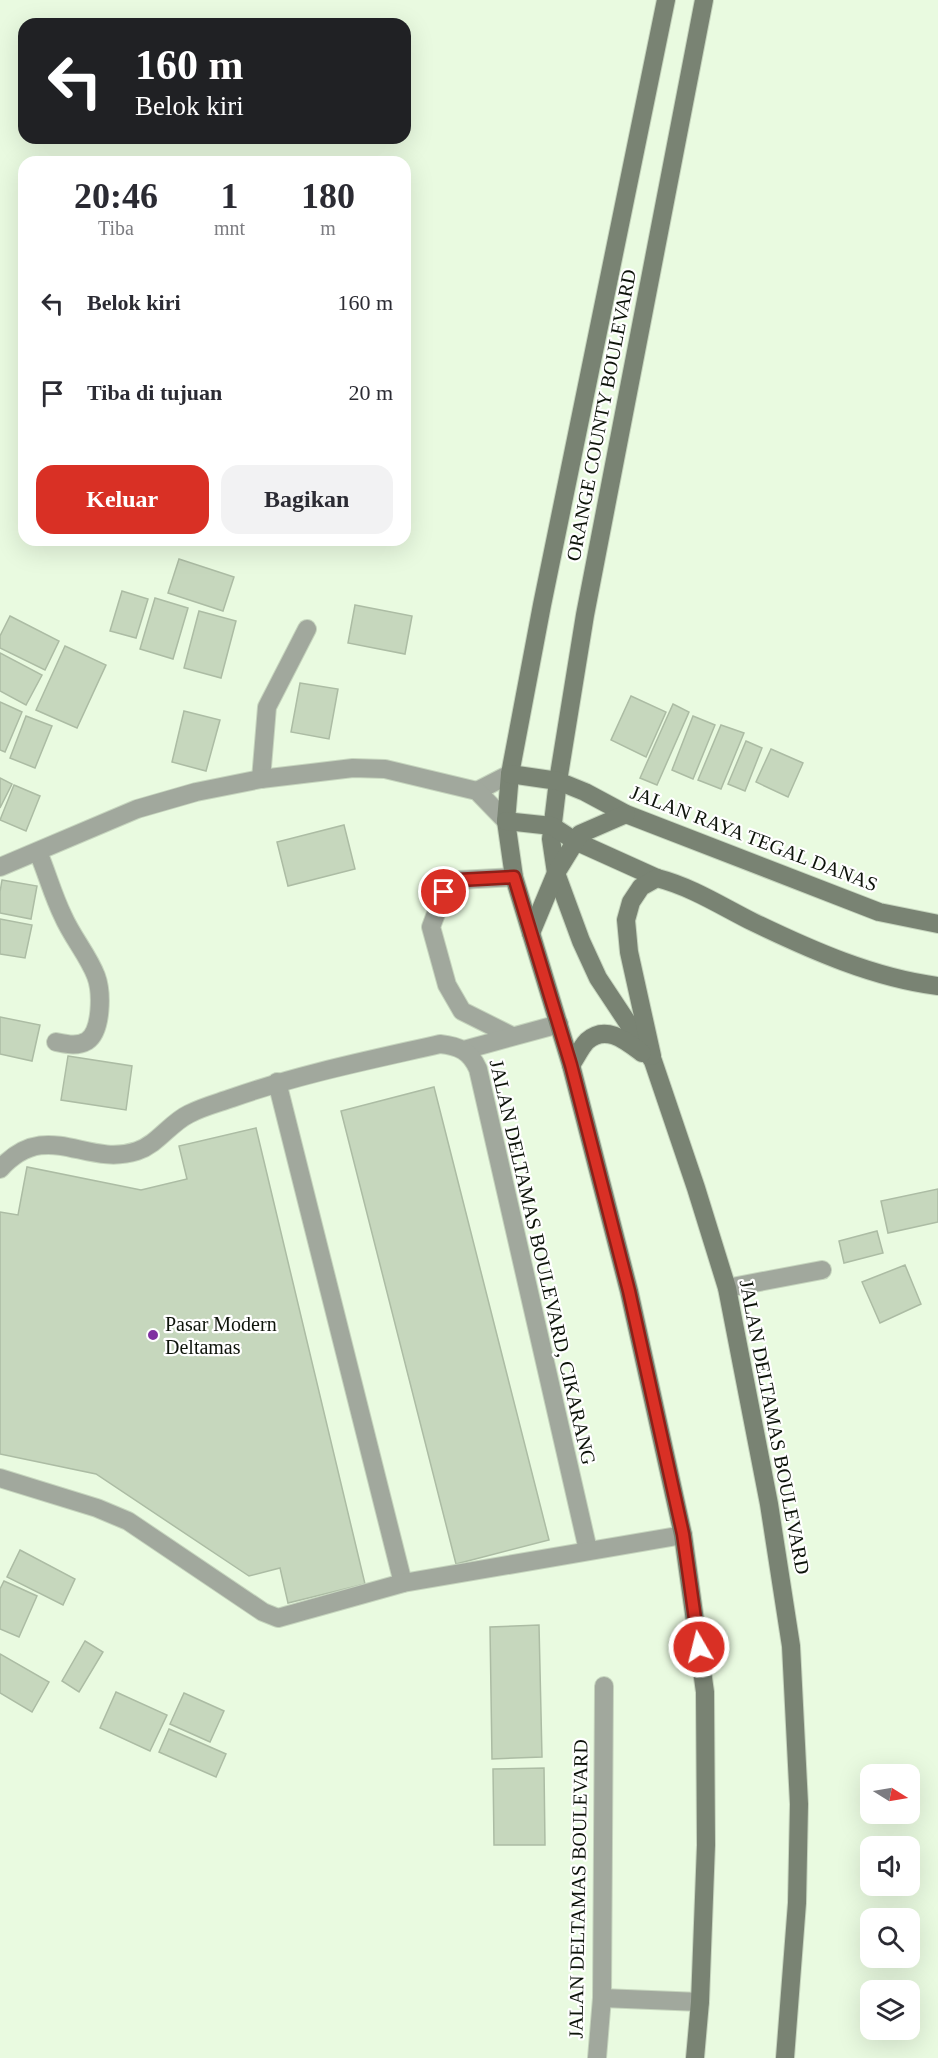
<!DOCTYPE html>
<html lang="id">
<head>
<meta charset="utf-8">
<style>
  :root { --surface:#fff; --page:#f2f2f3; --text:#2b2b33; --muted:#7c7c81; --accent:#d93025 }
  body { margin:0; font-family:"Times New Roman",serif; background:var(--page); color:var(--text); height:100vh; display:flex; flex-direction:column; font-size:22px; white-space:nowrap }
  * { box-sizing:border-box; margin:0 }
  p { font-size:20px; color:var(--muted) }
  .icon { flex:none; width:33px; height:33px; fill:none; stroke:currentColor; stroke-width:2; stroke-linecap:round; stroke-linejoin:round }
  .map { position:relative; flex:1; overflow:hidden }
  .details { position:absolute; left:18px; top:156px; width:393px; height:390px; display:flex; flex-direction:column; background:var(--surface); border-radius:18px; box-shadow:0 6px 24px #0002 }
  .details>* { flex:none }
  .top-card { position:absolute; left:18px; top:18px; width:393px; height:126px; border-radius:18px; box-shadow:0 6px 24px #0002; background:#202124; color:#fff; overflow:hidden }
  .needle { width:39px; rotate:101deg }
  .tools { position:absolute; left:860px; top:1764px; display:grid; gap:12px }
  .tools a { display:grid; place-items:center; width:60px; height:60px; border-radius:12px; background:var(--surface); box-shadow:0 6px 24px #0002; font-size:30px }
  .pin { position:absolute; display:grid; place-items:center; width:51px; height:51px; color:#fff; margin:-26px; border:3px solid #fff; border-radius:50%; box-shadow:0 2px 6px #0007 }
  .me { position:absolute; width:66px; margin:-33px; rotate:352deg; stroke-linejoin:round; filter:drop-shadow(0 0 4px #0008) }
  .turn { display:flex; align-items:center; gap:21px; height:126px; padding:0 18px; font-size:27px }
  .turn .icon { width:78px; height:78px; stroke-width:2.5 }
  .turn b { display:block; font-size:42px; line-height:51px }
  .eta { display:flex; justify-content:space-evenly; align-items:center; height:102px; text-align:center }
  .eta b { font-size:36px; font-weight:800; line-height:42px }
  .action { display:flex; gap:12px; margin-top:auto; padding:12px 18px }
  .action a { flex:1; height:69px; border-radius:18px; background:var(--accent); color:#fff; font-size:24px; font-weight:800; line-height:69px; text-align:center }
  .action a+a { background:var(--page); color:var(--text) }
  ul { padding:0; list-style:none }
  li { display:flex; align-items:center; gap:18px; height:90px; padding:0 18px }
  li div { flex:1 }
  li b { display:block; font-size:22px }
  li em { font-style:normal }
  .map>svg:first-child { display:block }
  .building { fill:#c6d7bd; stroke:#acbca4; stroke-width:1.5 }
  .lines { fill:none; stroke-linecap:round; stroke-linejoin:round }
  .lane-casing { stroke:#c6d5be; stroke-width:20 }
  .street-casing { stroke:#c6d5be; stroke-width:20 }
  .secondary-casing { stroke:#c6d5be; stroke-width:20 }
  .lane { stroke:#a1a89d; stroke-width:18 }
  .street { stroke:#a1a89d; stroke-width:18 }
  .secondary { stroke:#798373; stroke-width:18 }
  .route-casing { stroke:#8d1f18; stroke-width:15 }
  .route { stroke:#d93025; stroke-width:10 }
  .poi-dot { fill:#8030a1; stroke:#fff; stroke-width:2 }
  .labels { text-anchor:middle; stroke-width:4.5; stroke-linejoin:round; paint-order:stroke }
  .street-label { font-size:20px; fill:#0d130a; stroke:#fff }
  .poi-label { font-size:20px; fill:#0d130a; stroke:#fff; text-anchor:start }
</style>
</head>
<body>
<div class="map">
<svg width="938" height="2058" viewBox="0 0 938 2058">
  <rect width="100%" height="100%" fill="#e9fae0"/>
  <!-- building -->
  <g class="building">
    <polygon points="179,559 234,577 223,611 168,593"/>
    <polygon points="122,591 148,599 136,638 110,631"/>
    <polygon points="155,598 188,608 173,659 140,649"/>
    <polygon points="355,605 412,616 405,654 348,643"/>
    <polygon points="199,611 236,621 221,678 184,668"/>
    <polygon points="10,616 59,641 45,670 0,648 0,636"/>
    <polygon points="65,646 106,665 77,728 36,710"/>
    <polygon points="0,653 42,675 26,705 0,691"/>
    <polygon points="300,683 338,689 329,739 291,732"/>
    <polygon points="631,696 666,712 646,757 611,740"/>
    <polygon points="0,702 22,712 5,752 0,750"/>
    <polygon points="673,704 689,712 657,785 640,778"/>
    <polygon points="184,711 220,720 206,771 172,762"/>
    <polygon points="26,716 52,726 35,768 10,758"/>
    <polygon points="693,716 715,725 693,779 672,770"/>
    <polygon points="721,725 744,733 721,789 698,780"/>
    <polygon points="746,741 762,748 745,791 728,784"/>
    <polygon points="771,749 803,763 788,797 756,782"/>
    <polygon points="0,778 12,784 0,808"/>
    <polygon points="14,785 40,796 26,831 0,820"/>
    <polygon points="344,825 355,869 288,886 277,842"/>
    <polygon points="2,880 37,886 31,919 0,913 0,892"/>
    <polygon points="0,919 32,925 25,958 0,954"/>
    <polygon points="0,1017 40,1025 32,1061 0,1054"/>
    <polygon points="68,1056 132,1066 126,1110 61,1100"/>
    <polygon points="434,1087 549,1540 456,1564 341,1111"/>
    <polygon points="256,1128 365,1584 288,1603 280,1568 249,1576 96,1474 0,1454 0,1212 18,1215 27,1167 141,1190 187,1179 179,1146"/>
    <polygon points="938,1189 938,1222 888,1233 881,1201"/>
    <polygon points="877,1231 883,1253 844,1263 839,1241"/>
    <polygon points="905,1265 921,1304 880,1323 862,1282"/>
    <polygon points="20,1550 75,1579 63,1605 7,1577"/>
    <polygon points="4,1581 37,1596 19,1637 0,1629 0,1589"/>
    <polygon points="539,1625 542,1757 492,1759 490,1627"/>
    <polygon points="85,1641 103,1652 79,1692 62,1681"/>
    <polygon points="0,1654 49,1682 32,1712 0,1693"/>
    <polygon points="116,1692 167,1715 150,1751 100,1728"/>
    <polygon points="184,1693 224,1711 210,1742 170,1724"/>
    <polygon points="169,1729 226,1754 216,1777 159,1752"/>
    <polygon points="544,1768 545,1845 494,1845 493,1769"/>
  </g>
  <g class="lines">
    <defs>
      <g id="lane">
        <polyline points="512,1036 462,1011 447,985 431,927 444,892 459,880 514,877"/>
        <polyline points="464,1050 559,1024"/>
        <polyline points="277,1082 403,1583"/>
        <path d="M 0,1169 C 47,1117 85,1168 137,1151 C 158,1144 170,1123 189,1114 C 202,1107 218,1103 232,1098 C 300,1074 370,1060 440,1044 C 459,1046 470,1051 478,1069 L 588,1550"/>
        <polyline points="727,1288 822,1270"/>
        <polyline points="0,1478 97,1508 128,1521 263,1612 278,1618 403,1583 683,1535"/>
      </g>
      <g id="street">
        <polyline points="261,779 267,707 307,629"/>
        <polyline points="477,791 510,774"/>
        <path d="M 38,852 C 47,873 53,896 63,916 C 72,937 88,955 96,976 C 102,992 102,1031 87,1041 C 77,1047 66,1044 56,1042"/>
        <polyline points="0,867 137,809 196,792 261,779 353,768 385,769 477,791 506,821"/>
        <polyline points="602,1998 700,2002"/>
        <polyline points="597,2058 602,1998 604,1686"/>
      </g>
      <g id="secondary">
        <polyline points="666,0 542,605 510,774 506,821 514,877 571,1065 629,1291 683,1535 705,1692 706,1845 700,2002 695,2058"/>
        <polyline points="704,0 585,615 558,781 551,839 556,873 581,941 598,978 653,1061 696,1188 727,1288 769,1504 791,1646 799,1804 797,1903 785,2058"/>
        <polyline points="510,774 558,781 585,792 626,814 879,912 938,924"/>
        <polyline points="506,821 552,826 575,841 657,878"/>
        <polyline points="531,933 556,873 580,834 626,814"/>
        <path d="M 652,1056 L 629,952 L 626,920 L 631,902 L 641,887 L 657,878 C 692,887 721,906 753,922 C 811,950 874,978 938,986"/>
        <path d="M 571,1065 C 576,1058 581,1047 587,1041 C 606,1024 626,1041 642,1053"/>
      </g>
    </defs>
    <!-- lane casing -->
    <use href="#lane" class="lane-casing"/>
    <!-- street casing -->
    <use href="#street" class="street-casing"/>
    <!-- secondary casing -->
    <use href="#secondary" class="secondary-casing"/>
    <!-- lane -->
    <use href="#lane" class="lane"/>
    <!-- street -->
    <use href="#street" class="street"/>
    <!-- secondary -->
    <use href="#secondary" class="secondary"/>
  </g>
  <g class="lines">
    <defs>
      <polyline id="route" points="444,892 459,880 514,877 571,1065 629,1291 683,1534 699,1647"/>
    </defs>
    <!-- route casing -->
    <use href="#route" class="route-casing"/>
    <!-- route -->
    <use href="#route" class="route"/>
  </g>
  <!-- markers -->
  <circle class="poi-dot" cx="153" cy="1335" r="6"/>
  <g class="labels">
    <!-- street labels -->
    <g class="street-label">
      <text transform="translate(601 415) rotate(-79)" y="7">ORANGE COUNTY BOULEVARD</text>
      <text transform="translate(754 838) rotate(21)" y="7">JALAN RAYA TEGAL DANAS</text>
      <text transform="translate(543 1262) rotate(77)" y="7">JALAN DELTAMAS BOULEVARD, CIKARANG</text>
      <text transform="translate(775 1427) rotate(79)" y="7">JALAN DELTAMAS BOULEVARD</text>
      <text transform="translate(578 1889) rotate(-89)" y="7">JALAN DELTAMAS BOULEVARD</text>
    </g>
    <!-- poi labels -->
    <g class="poi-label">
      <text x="165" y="1331">Pasar Modern<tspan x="165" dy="23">Deltamas</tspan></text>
    </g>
  </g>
</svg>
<div class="tools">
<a><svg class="needle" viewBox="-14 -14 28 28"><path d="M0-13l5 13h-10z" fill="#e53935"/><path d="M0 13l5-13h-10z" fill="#7c7c81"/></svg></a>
<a><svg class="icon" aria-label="sound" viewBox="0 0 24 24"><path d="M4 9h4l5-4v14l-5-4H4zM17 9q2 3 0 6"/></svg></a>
<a><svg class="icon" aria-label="search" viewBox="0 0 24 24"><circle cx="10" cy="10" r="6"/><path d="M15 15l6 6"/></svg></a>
<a><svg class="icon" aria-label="layers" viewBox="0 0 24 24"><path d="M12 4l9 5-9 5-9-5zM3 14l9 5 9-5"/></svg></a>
</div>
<div class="pin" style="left:444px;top:892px;background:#d93025"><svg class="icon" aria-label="arrive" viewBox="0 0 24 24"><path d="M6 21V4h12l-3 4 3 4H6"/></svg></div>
<svg class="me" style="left:699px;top:1647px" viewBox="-20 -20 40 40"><circle r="17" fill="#d93025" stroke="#fff" stroke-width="3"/><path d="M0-11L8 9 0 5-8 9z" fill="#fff"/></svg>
<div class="top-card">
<div class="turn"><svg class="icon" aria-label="left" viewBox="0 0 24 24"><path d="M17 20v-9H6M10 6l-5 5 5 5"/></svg><div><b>160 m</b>Belok kiri</div></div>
</div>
<section class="details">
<div class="eta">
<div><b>20:46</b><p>Tiba</p></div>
<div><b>1</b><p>mnt</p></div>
<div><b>180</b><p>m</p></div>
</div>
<ul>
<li><svg class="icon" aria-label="left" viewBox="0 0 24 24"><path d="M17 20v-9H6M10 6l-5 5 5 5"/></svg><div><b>Belok kiri</b></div><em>160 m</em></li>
<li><svg class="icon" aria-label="arrive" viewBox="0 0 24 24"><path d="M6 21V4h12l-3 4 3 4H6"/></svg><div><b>Tiba di tujuan</b></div><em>20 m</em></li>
</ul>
<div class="action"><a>Keluar</a><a>Bagikan</a></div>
</section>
</div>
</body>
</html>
